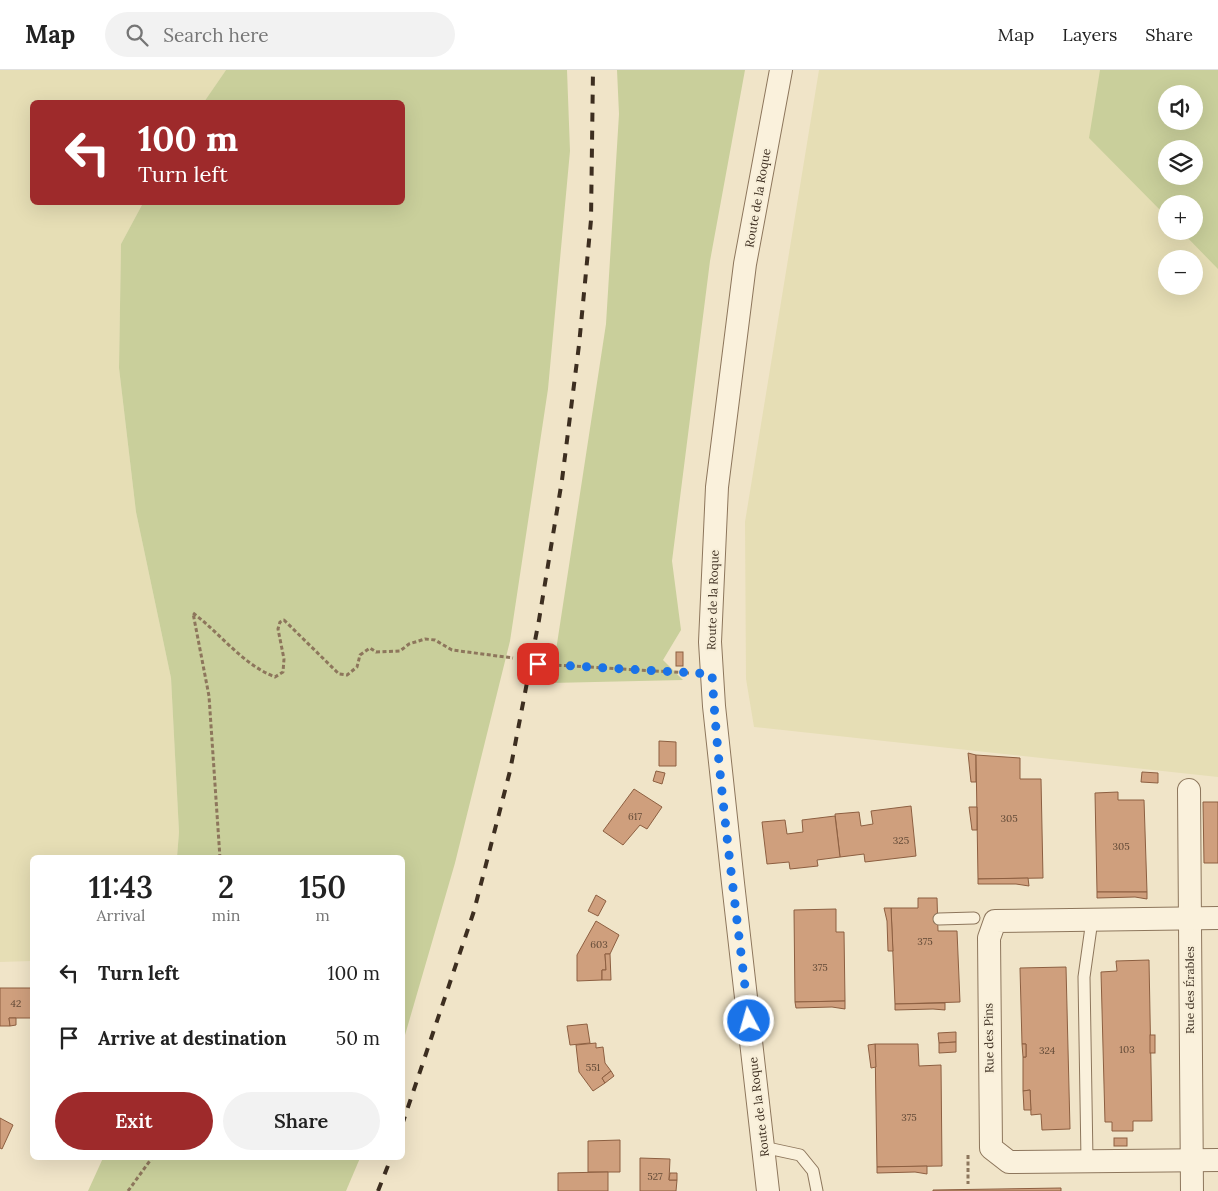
<!DOCTYPE html>
<html lang="en">
<head>
<meta charset="utf-8">
<style>
  :root { --surface:#fff; --page:#f2f2f2; --text:#222; --muted:#767676; --line:#e0e0e0; --accent:#9e2a2b }
  body { margin:0; font-family:Lora,serif; background:var(--page); color:var(--text); height:100vh; display:flex; flex-direction:column; font-size:19px; white-space:nowrap }
  * { box-sizing:border-box; margin:0 }
  p { font-size:16px; color:var(--muted) }
  .icon { flex:none; width:28px; height:28px; fill:none; stroke:currentColor; stroke-width:2; stroke-linecap:round; stroke-linejoin:round }
  .map { position:relative; flex:1; overflow:hidden }
  .drawer { position:absolute; left:30px; top:785px; width:375px; height:305px; display:flex; flex-direction:column; background:var(--surface); border-radius:8px; box-shadow:0 5px 20px #0002 }
  .drawer>* { flex:none }
  .top-card { position:absolute; left:30px; top:30px; width:375px; height:105px; border-radius:8px; box-shadow:0 5px 20px #0002; background:#9e2a2b; color:#fff; overflow:hidden }
  .buttons { position:absolute; left:1158px; top:15px; display:grid; gap:10px }
  .buttons a { display:grid; place-items:center; width:45px; height:45px; border-radius:50%; background:var(--surface); box-shadow:0 5px 20px #0002; font-size:25px }
  .pin { position:absolute; display:grid; place-items:center; width:42px; height:42px; color:#fff; margin:-21px; border-radius:10px; box-shadow:0 2px 8px #0006 }
  .me { position:absolute; width:55px; margin:-28px; rotate:354deg; stroke-linejoin:round; filter:drop-shadow(0 0 4px #0008) }
  .turn { display:flex; align-items:center; gap:18px; height:105px; padding:0 25px; font-size:22px }
  .turn .icon { width:65px; height:65px; stroke-width:2.5 }
  .turn b { display:block; font-size:35px; line-height:42px }
  .eta { display:flex; justify-content:space-evenly; align-items:center; height:85px; text-align:center }
  .eta b { font-size:30px; font-weight:600; line-height:35px }
  .button { display:flex; gap:10px; margin-top:auto; padding:10px 25px }
  .button a { flex:1; height:58px; border-radius:30px; background:var(--accent); color:#fff; font-size:20px; font-weight:600; line-height:58px; text-align:center }
  .button a+a { background:var(--page); color:var(--text) }
  ul { padding:0; list-style:none }
  li { display:flex; align-items:center; gap:15px; height:65px; padding:0 25px }
  li div { flex:1 }
  li b { display:block; font-size:19px }
  li em { font-style:normal }
  header { display:flex; align-items:center; gap:30px; box-sizing:border-box; height:70px; padding:0 25px; background:var(--surface); border-bottom:1px solid var(--line) }
  header strong { font-size:24px }
  nav { display:flex; gap:28px; margin-inline-start:auto; font-size:18px }
  .search { width:350px; height:45px; background:var(--page); display:flex; align-items:center; gap:12px; box-sizing:border-box; padding:0 18px; border-radius:28px; color:var(--muted); font-size:19px }
  .map>svg:first-child { display:block }
  .farmland { fill:#e6deb5; fill-rule:evenodd }
  .green { fill:#c9cf9b; fill-rule:evenodd }
  .building { fill:#cf9f7d; stroke:#8d5f41 }
  .lines { fill:none; stroke-linecap:round; stroke-linejoin:round }
  .lane-casing { stroke:#8d765c; stroke-width:13 }
  .street-casing { stroke:#8d765c; stroke-width:24 }
  .path { stroke:#8d765c; stroke-width:3; stroke-dasharray:4 2.5; stroke-linecap:butt }
  .lane { stroke:#faf1dc; stroke-width:11 }
  .street { stroke:#faf1dc; stroke-width:22 }
  .rail { stroke:#3d2e20; stroke-width:4; stroke-dasharray:9 9; stroke-linecap:butt }
  .route { stroke:#1a73e8; stroke-width:9; stroke-dasharray:0 16.2 }
  .labels { text-anchor:middle; stroke-width:4; stroke-linejoin:round; paint-order:stroke }
  .number-label { font-size:10px; fill:#624a37 }
  .street-label { font-size:12px; fill:#3d2e20; stroke:#f7eed8 }
</style>
</head>
<body>
<header>
<strong>Map</strong>
<div class="search"><svg class="icon" aria-label="search" viewBox="0 0 24 24"><circle cx="10" cy="10" r="6"/><path d="M15 15l6 6"/></svg>Search here</div>
<nav><a>Map</a><a>Layers</a><a>Share</a></nav>
</header>
<div class="map">
<svg width="1218" height="1121" viewBox="0 0 1218 1121">
  <rect width="100%" height="100%" fill="#f0e4c8"/>
  <!-- farmland -->
  <g class="farmland">
    <polygon points="0,0 226,0 204,32 32,32 32,132 143,133 121,174 119,298 136,442 171,608 179,762 177,787 32,788 32,891 0,892"/>
    <path d="M 819,0 L 1218,0 L 1218,707 L 754,657 L 746,609 L 745,452 ZM 1166,24 L 1194,24 L 1194,51 L 1166,51 ZM 1166,79 L 1194,79 L 1194,106 L 1166,106 ZM 1166,134 L 1194,134 L 1194,161 L 1166,161 ZM 1166,189 L 1194,189 L 1194,216 L 1166,216 Z"/>
  </g>
  <!-- green -->
  <g class="green">
    <polygon points="226,0 567,0 570,81 548,319 510,571 455,793 403,972 402,788 177,787 179,762 171,608 136,442 119,298 121,174 143,133 402,132 402,32 204,32"/>
    <polygon points="617,0 745,0 710,191 672,491 681,560 663,590 683,610 551,613 606,254 619,44"/>
    <path d="M 1100,0 L 1218,0 L 1218,199 L 1181,161 L 1194,161 L 1194,134 L 1166,134 L 1166,146 L 1089,68 ZM 1166,24 L 1194,24 L 1194,51 L 1166,51 ZM 1166,79 L 1194,79 L 1194,106 L 1166,106 Z"/>
    <polygon points="103,1088 360,1088 346,1121 88,1121"/>
  </g>
  <!-- building -->
  <g class="building">
    <rect x="676" y="582" width="7" height="14"/>
    <polygon points="659,671 676,672 676,696 659,696"/>
    <polygon points="968,683 976,685 976,712 971,712"/>
    <polygon points="976,685 1020,688 1020,709 1041,709 1043,808 978,809"/>
    <polygon points="656,701 665,703 662,714 653,711"/>
    <polygon points="1142,702 1158,703 1158,713 1141,712"/>
    <polygon points="634,719 662,737 647,759 640,755 623,775 603,761"/>
    <polygon points="1118,722 1118,730 1144,730 1147,822 1097,822 1095,723"/>
    <polygon points="1203,732 1218,732 1218,793 1204,793"/>
    <polygon points="911,736 916,786 865,792 864,784 840,787 835,744 859,742 861,756 873,754 871,741"/>
    <polygon points="969,737 977,737 977,760 972,760"/>
    <polygon points="835,746 840,787 817,790 818,796 790,799 789,792 767,794 762,752 785,750 787,764 803,762 802,750"/>
    <polygon points="1028,808 1029,816 1016,814 978,814 978,809"/>
    <polygon points="1097,822 1147,822 1147,829 1135,827 1097,828"/>
    <polygon points="596,825 606,831 598,846 588,841"/>
    <polygon points="918,828 937,828 938,861 957,861 960,932 895,934 891,838 918,838"/>
    <polygon points="884,838 891,838 893,881 888,881 887,851"/>
    <polygon points="836,839 836,862 844,862 845,931 795,932 794,840"/>
    <polygon points="596,851 619,865 610,884 605,884 606,900 602,900 602,910 577,911 577,885"/>
    <polygon points="605,884 610,884 611,910 602,910 602,900 606,900"/>
    <polygon points="1149,890 1152,1051 1133,1051 1133,1061 1112,1061 1112,1052 1105,1052 1101,902 1117,901 1116,891"/>
    <polygon points="1066,897 1070,1059 1042,1060 1041,1044 1031,1045 1030,1020 1023,1021 1023,987 1026,987 1026,974 1022,974 1020,898"/>
    <polygon points="0,918 32,918 32,948 9,948 10,956 0,956"/>
    <polygon points="845,931 845,939 832,937 796,938 795,932"/>
    <polygon points="945,933 945,940 933,939 895,940 895,934"/>
    <polygon points="9,948 16,948 16,955 10,956"/>
    <polygon points="587,954 590,973 570,975 567,956"/>
    <polygon points="956,962 956,972 939,973 938,963"/>
    <rect x="1150" y="965" width="5" height="18"/>
    <polygon points="956,972 956,982 939,983 939,973"/>
    <polygon points="596,973 596,978 603,977 605,993 611,1001 602,1008 605,1013 593,1021 579,1002 576,975"/>
    <polygon points="875,974 918,974 919,996 941,995 942,1096 877,1097"/>
    <polygon points="875,974 876,997 871,998 868,975"/>
    <polygon points="1022,974 1026,974 1026,987 1023,987"/>
    <polygon points="611,1001 614,1006 605,1013 602,1008"/>
    <polygon points="1030,1020 1031,1040 1024,1040 1023,1021"/>
    <polygon points="0,1048 13,1055 2,1079 0,1078"/>
    <rect x="1114" y="1068" width="13" height="8"/>
    <polygon points="620,1070 620,1102 588,1102 588,1071"/>
    <polygon points="640,1088 670,1089 669,1110 677,1110 676,1121 640,1121"/>
    <polygon points="927,1096 927,1104 915,1102 877,1103 877,1097"/>
    <polygon points="608,1102 608,1121 558,1121 558,1103"/>
    <polygon points="670,1103 677,1103 677,1110 669,1110"/>
    <polygon points="1061,1118 1061,1121 933,1121 933,1120"/>
  </g>
  <g class="lines">
    <defs>
      <g id="lane">
        <polyline points="939,849 974,848"/>
        <polyline points="763,1077 800,1085 813,1101 817,1121"/>
        <polyline points="1087,1090 1084,907 1092,850"/>
      </g>
      <g id="street">
        <polyline points="1189,720 1192,1121"/>
        <polyline points="1218,848 995,851 989,868 991,1078 1009,1092 1218,1090"/>
        <polyline points="768,1121 733,813 714,636 710,572 717,417 745,194 781,0"/>
      </g>
    </defs>
    <!-- lane casing -->
    <use href="#lane" class="lane-casing"/>
    <!-- street casing -->
    <use href="#street" class="street-casing"/>
    <!-- path -->
    <g class="path">
      <polyline points="538,594 689,603"/>
      <path d="M 220,788 L 209,626 L 193,543 C 221,564 242,594 275,607 L 283,602 L 284,589 L 278,559 L 280,552 L 284,550 L 339,604 L 347,605 L 357,597 L 360,585 L 370,578 L 376,582 L 400,581 L 409,574 L 425,569 L 435,570 L 452,580 L 513,588"/>
      <polyline points="968,1085 968,1114"/>
      <polyline points="128,1121 152,1088"/>
    </g>
    <!-- lane -->
    <use href="#lane" class="lane"/>
    <!-- street -->
    <use href="#street" class="street"/>
    <!-- rail -->
    <g class="rail">
      <polyline points="402,1055 474,841 510,701 539,550 562,410 579,275 591,150 593,0"/>
      <polyline points="378,1121 391,1088"/>
    </g>
  </g>
  <g class="lines">
    <!-- route -->
    <path class="route" d="M 538,594 L 712,604 C 719,720 736,836 749,951"/>
  </g>
  <g class="labels">
    <!-- number labels -->
    <g class="number-label">
      <text x="635" y="750">617</text>
      <text x="1009" y="752">305</text>
      <text x="901" y="774">325</text>
      <text x="1121" y="780">305</text>
      <text x="925" y="875">375</text>
      <text x="599" y="878">603</text>
      <text x="820" y="901">375</text>
      <text x="16" y="937">42</text>
      <text x="1127" y="983">103</text>
      <text x="1047" y="984">324</text>
      <text x="593" y="1001">551</text>
      <text x="909" y="1051">375</text>
      <text x="655" y="1110">527</text>
    </g>
    <!-- street labels -->
    <g class="street-label">
      <text transform="translate(758 128) rotate(-80)" y="4">Route de la Roque</text>
      <text transform="translate(713 530) rotate(-88)" y="4">Route de la Roque</text>
      <text transform="translate(1190 920) rotate(-90)" y="4">Rue des Érables</text>
      <text transform="translate(989 968) rotate(-91)" y="4">Rue des Pins</text>
      <text transform="translate(759 1037) rotate(-97)" y="4">Route de la Roque</text>
    </g>
  </g>
</svg>
<div class="buttons">
<a><svg class="icon" aria-label="sound" viewBox="0 0 24 24"><path d="M4 9h4l5-4v14l-5-4H4zM17 9q2 3 0 6"/></svg></a>
<a><svg class="icon" aria-label="layers" viewBox="0 0 24 24"><path d="M12 4l9 5-9 5-9-5zM3 14l9 5 9-5"/></svg></a>
<a>+</a>
<a>−</a>
</div>
<div class="pin" style="left:538px;top:594px;background:#d93025"><svg class="icon" aria-label="arrive" viewBox="0 0 24 24"><path d="M6 21V4h12l-3 4 3 4H6"/></svg></div>
<svg class="me" style="left:749px;top:951px" viewBox="-20 -20 40 40"><circle r="17" fill="#1a73e8" stroke="#fff" stroke-width="3"/><path d="M0-11L8 9 0 5-8 9z" fill="#fff"/></svg>
<div class="top-card">
<div class="turn"><svg class="icon" aria-label="left" viewBox="0 0 24 24"><path d="M17 20v-9H6M10 6l-5 5 5 5"/></svg><div><b>100 m</b>Turn left</div></div>
</div>
<section class="drawer">
<div class="eta">
<div><b>11:43</b><p>Arrival</p></div>
<div><b>2</b><p>min</p></div>
<div><b>150</b><p>m</p></div>
</div>
<ul>
<li><svg class="icon" aria-label="left" viewBox="0 0 24 24"><path d="M17 20v-9H6M10 6l-5 5 5 5"/></svg><div><b>Turn left</b></div><em>100 m</em></li>
<li><svg class="icon" aria-label="arrive" viewBox="0 0 24 24"><path d="M6 21V4h12l-3 4 3 4H6"/></svg><div><b>Arrive at destination</b></div><em>50 m</em></li>
</ul>
<div class="button"><a>Exit</a><a>Share</a></div>
</section>
</div>
</body>
</html>
